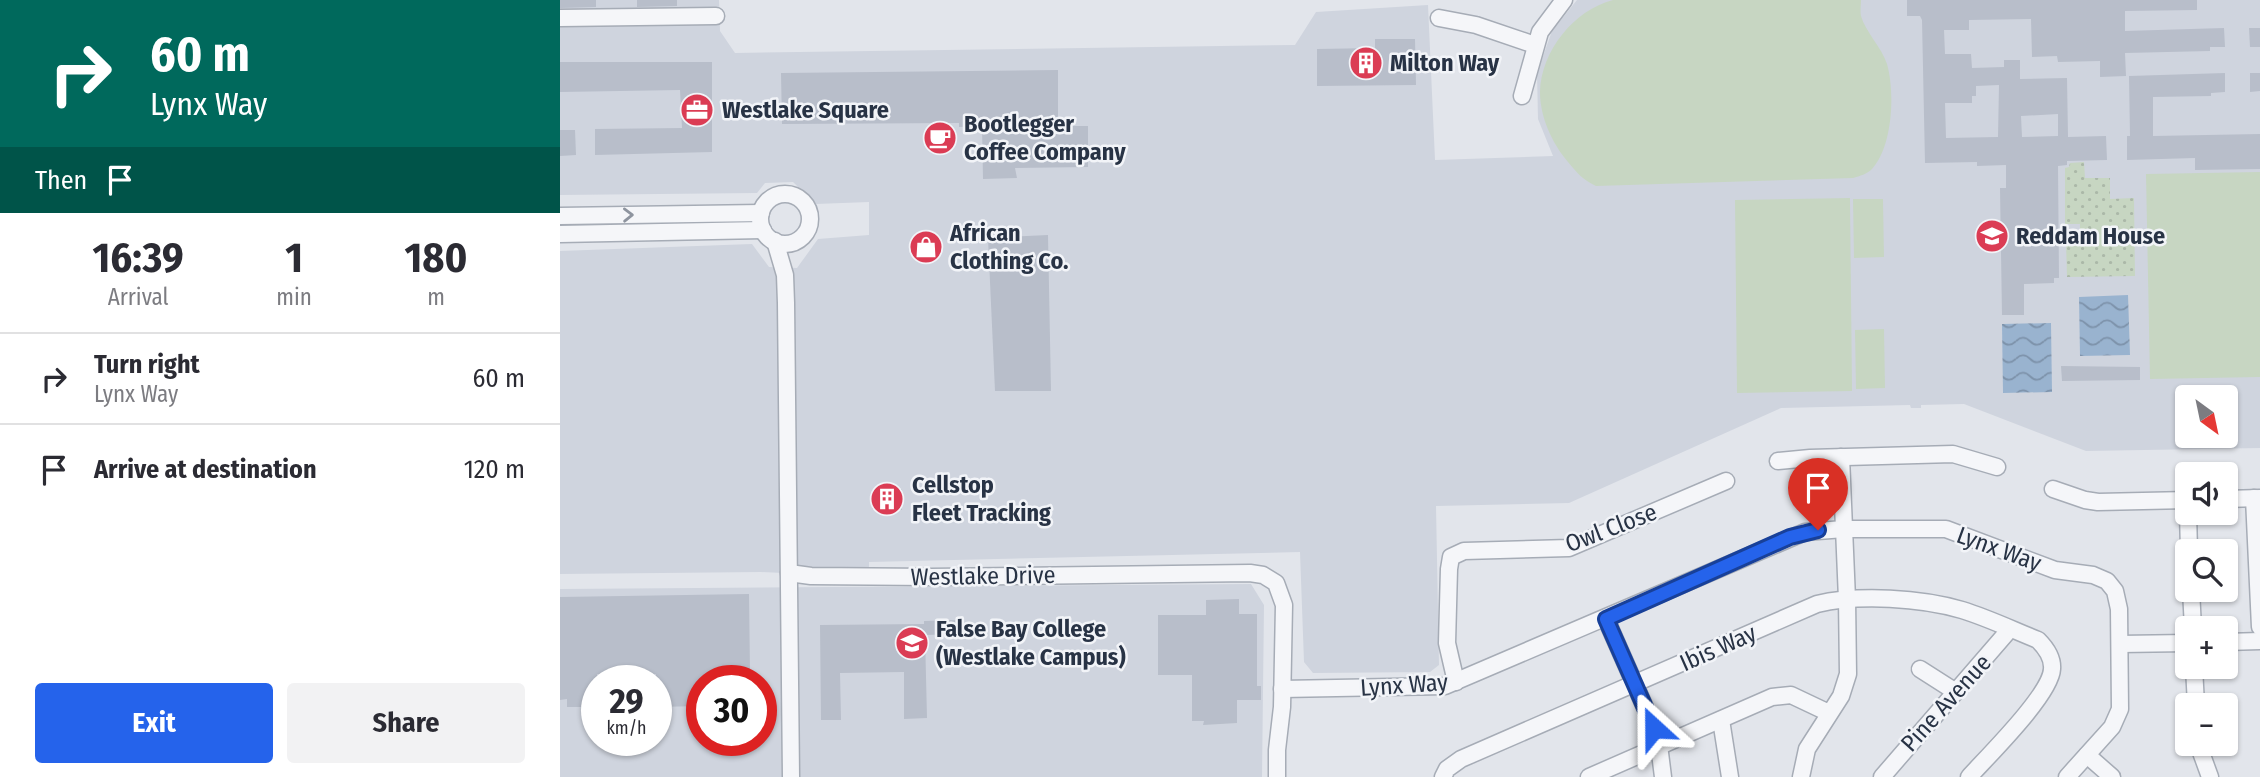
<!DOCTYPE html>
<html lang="en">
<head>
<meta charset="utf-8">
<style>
  :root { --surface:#fff; --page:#f2f2f3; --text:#2b2b33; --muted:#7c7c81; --line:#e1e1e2; --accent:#2563eb }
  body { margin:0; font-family:"Fira Sans Condensed",sans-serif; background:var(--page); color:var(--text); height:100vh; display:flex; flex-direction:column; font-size:26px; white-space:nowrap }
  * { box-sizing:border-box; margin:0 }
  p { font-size:23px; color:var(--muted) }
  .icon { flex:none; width:38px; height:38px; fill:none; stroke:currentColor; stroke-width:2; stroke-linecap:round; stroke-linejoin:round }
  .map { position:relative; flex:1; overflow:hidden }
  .drawer { display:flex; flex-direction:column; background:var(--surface); width:560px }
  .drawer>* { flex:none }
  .hud { background:#00695c; color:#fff; overflow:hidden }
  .needle { width:46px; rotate:147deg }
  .buttons { position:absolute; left:1615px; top:385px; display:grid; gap:14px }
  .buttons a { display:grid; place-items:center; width:63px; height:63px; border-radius:7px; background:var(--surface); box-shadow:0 2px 5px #0004; font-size:35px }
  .speed { position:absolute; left:21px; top:665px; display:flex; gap:14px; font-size:35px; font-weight:700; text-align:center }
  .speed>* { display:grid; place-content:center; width:91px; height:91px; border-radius:50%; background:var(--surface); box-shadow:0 2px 5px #0004; line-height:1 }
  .speed small { font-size:18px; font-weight:400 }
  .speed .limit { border:10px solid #d22; background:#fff; color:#111 }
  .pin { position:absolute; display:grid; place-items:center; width:60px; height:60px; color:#fff; margin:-72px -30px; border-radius:50% 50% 50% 0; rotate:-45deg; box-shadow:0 0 7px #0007 }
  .pin .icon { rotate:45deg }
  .me { position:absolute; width:77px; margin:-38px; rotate:336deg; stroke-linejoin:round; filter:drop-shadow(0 0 5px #0008) }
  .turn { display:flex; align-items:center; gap:24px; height:147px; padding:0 35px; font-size:32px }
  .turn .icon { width:91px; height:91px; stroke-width:2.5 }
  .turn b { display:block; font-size:49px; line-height:60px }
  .then { display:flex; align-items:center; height:66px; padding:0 35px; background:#0003; gap:14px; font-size:26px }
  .eta { display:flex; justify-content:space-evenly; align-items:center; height:119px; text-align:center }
  .eta b { font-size:42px; font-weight:700; line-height:49px }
  .action { display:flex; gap:14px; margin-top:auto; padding:14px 35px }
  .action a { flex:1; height:80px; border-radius:7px; background:var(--accent); color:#fff; font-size:28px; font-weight:700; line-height:80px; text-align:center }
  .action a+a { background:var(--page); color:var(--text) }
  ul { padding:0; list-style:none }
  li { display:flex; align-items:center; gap:21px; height:91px; padding:0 35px; border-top:2px solid var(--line) }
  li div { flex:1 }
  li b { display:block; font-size:26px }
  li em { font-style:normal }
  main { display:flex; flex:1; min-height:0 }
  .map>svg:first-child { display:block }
  .built { fill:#cfd4de; fill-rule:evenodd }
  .park { fill:url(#park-dots) }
  .garden { fill:#c7d6c2 }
  .water { fill:url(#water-waves) }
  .building { fill:#b8beca; fill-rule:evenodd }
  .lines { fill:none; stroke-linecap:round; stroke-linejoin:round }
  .minor-casing { stroke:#a6acb6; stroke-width:19 }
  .minor { stroke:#f5f6f9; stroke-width:16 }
  .oneway { stroke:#8e949f }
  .route-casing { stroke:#184099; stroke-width:18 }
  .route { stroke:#2563eb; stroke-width:12 }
  .labels { text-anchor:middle; stroke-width:5; stroke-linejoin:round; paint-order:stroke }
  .poi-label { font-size:24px; font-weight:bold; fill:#283345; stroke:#f2f4f8; text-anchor:start }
  .street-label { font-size:24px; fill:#283345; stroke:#f2f4f8 }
</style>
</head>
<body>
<main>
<section class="drawer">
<div class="hud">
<div class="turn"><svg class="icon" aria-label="right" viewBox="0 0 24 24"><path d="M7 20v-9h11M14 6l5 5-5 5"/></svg><div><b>60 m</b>Lynx Way</div></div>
<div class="then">Then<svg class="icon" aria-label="arrive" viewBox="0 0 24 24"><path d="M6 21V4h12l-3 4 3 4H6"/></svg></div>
</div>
<div class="eta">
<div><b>16:39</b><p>Arrival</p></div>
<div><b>1</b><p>min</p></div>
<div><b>180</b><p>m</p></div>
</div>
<ul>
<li><svg class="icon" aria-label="right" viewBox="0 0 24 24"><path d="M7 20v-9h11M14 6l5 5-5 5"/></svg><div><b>Turn right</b><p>Lynx Way</p></div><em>60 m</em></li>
<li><svg class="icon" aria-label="arrive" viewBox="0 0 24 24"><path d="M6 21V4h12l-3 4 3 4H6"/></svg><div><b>Arrive at destination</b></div><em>120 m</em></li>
</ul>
<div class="action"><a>Exit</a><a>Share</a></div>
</section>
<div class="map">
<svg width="1700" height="777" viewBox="0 0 1700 777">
  <defs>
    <pattern id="park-dots" width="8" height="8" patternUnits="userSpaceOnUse" patternTransform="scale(1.75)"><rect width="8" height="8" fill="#c7d6c2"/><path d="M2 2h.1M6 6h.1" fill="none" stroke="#abb8a8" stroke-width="1.8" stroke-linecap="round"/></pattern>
    <pattern id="water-waves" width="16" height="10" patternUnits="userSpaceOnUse" patternTransform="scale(1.75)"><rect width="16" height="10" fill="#99b3cf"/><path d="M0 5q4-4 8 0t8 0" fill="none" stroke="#7d92aa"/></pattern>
  </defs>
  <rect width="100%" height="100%" fill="#e2e5eb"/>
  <!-- built -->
  <g class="built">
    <path d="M 0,0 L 159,0 L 160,31 L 175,53 L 735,45 L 756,12 L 868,5 L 875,160 L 993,156 L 978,119 L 977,73 L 992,31 L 1017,0 L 1700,0 L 1700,448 L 1526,451 L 1404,404 L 1361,405 L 1361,408 L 1351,408 L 1350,405 L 1221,408 L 1009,503 L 876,506 L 879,665 L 870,672 L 753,673 L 744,662 L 740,552 L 309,562 L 309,577 L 201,572 L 0,574 L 0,251 L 192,244 L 209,267 L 237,268 L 258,239 L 309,235 L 309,202 L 256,204 L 233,182 L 205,183 L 197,193 L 0,195 ZM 1628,397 L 1666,397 L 1666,436 L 1628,436 Z"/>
    <path d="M 691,584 L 704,605 L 702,777 L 0,777 L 0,589 ZM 37,681 L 96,681 L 96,740 L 37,740 ZM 142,681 L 201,681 L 201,740 L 142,740 Z"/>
  </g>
  <!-- park -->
  <polygon class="park" points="1524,162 1525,178 1550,178 1550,199 1574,198 1575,276 1507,277 1506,242 1520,242 1520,224 1505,224 1505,168 1509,167 1510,163"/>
  <!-- garden -->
  <g class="garden">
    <path d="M 1053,0 L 1301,0 C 1301,5 1300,12 1301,16 C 1305,31 1322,48 1327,64 C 1335,92 1333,146 1312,169 C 1307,174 1300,176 1293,178 L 1036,186 C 1022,179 1018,174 1008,162 C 992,143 980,117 980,92 C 981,51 1014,10 1053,0 Z"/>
    <polygon points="1700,172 1700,377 1590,379 1586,174"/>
    <polygon points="1290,198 1292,391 1177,393 1175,200"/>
    <polygon points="1293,199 1323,199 1324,257 1294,258"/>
    <polygon points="1324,329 1325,388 1296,389 1295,330"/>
  </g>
  <!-- water -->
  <g class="water">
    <polygon points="1568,295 1570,355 1520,356 1519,297"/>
    <polygon points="1491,323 1492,392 1443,393 1442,324"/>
  </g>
  <!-- building -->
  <g class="building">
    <polygon points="0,0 36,0 36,7 0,8"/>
    <polygon points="77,0 117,0 117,6 77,7"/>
    <path d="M 1347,0 L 1637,0 L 1637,10 L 1565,11 L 1565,31 L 1664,28 L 1665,47 L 1650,47 L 1650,51 L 1565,53 L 1566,76 L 1540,77 L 1540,61 L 1498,62 L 1497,56 L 1472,57 L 1471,19 L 1409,20 L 1409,30 L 1384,30 L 1385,54 L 1411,54 L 1412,68 L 1444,67 L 1444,60 L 1460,60 L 1460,79 L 1507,78 L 1508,137 L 1546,136 L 1547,160 L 1507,161 L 1507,165 L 1498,166 L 1499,278 L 1494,278 L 1494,283 L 1464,284 L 1464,315 L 1442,315 L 1440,188 L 1446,188 L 1446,165 L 1417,166 L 1417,162 L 1365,163 L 1362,20 L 1360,16 L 1347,16 ZM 1439,85 L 1438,137 L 1386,138 L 1385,103 L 1412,103 L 1412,96 L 1416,96 L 1416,86 ZM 1498,114 L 1498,136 L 1462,137 L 1461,116 Z"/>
    <polygon points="1689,28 1700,28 1700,47 1690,47"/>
    <polygon points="815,39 855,39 856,85 757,86 757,49 815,48"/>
    <polygon points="0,62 152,62 152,152 35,155 35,129 122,128 120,90 0,92"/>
    <polygon points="498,70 498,126 528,126 528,167 455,168 457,178 423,179 422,126 399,127 399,123 222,124 221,73"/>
    <polygon points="1665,73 1665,92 1651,93 1651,96 1593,97 1593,136 1700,134 1700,169 1635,170 1635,158 1567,160 1567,136 1570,136 1569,76"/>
    <polygon points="1690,73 1700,73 1700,91 1690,92"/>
    <polygon points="0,130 15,130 16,155 0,156"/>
    <polygon points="488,235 491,391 435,391 428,238"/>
    <polygon points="1501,366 1580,367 1580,380 1502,381"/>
    <polygon points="342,489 342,510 312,509 312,490"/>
    <polygon points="189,594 190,673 146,673 146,681 142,681 142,706 96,707 96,674 37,674 37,707 7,707 7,699 0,700 0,597"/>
    <polygon points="679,599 679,614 697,614 697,686 701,686 701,700 677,700 677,723 643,725 644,721 632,721 632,675 598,675 598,615 646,615 646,600"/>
    <polygon points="399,620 399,634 365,635 367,718 344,719 344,672 280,673 281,720 261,720 260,625 364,624 364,621"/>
  </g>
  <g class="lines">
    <defs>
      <g id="minor">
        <polyline points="0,18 156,16"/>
        <polyline points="879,18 916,25 975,45"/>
        <polyline points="962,96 980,32 1004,0"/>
        <circle cx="225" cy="219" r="25"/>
        <polyline points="0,216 201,213"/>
        <polyline points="0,234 203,230"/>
        <polyline points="215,241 225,275 226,303 231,777"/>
        <polyline points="1218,461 1250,458 1393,454 1437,467"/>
        <polyline points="1493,489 1525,500 1538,502 1628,500"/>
        <polyline points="1694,498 1700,627"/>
        <polyline points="1666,499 1700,498"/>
        <polyline points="1628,513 1629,551"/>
        <polyline points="229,573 251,576 371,577 690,573 703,575 716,583 724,605 722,707 717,750 717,777"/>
        <polyline points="1631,590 1633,628"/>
        <polyline points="1046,619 1098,737 1103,777"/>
        <polyline points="1666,642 1700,641"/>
        <polyline points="1560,644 1628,643"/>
        <polyline points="1634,667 1636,705"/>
        <polyline points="1360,669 1396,692"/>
        <polyline points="896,682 887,643 889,569 891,557 904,551 1009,548 1166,481"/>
        <polyline points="722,689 885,686 1245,532 1284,529 1386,529 1495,570 1533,575 1547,581 1555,591 1559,609 1560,709 1552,727 1507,777"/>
        <polyline points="1161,720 1170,777"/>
        <polyline points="1638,744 1650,777"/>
        <polyline points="1527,755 1552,777"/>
        <path d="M 883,777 L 887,769 L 901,759 L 1257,604 C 1299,594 1361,598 1402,610 C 1428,618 1453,630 1478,640 C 1486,648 1493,657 1492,669 C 1491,694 1428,756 1409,777"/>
        <polyline points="1029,777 1212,697 1231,695 1269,713"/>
        <polyline points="1241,777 1247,749 1281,696 1288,674 1287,599 1281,457"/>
        <polyline points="1322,777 1450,629"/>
      </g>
    </defs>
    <!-- minor casing -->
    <use href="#minor" class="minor-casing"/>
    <!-- minor -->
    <use href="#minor" class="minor"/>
  </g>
  <!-- one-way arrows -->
  <defs><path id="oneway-chevron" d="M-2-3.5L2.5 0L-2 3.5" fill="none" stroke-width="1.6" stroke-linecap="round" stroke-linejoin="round" transform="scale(1.75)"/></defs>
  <use class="oneway" href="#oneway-chevron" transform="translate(68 215) rotate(-1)"/>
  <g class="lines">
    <defs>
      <polyline id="route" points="1094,728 1046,619 1230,537 1258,530"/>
    </defs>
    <!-- route casing -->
    <use href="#route" class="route-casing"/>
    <!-- route -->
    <use href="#route" class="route"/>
  </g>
  <!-- icons -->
  <defs>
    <symbol id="building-disc" viewBox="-11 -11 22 22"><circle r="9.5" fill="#db3c54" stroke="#f2f4f8"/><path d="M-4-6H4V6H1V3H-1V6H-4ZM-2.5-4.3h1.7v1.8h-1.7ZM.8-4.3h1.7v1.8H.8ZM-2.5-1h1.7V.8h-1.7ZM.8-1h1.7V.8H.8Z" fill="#fff"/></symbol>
    <symbol id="office-disc" viewBox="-11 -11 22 22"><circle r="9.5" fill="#db3c54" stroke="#f2f4f8"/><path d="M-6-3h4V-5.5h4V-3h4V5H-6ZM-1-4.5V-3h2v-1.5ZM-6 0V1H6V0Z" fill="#fff"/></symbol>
    <symbol id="cafe-disc" viewBox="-11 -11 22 22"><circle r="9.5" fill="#db3c54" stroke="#f2f4f8"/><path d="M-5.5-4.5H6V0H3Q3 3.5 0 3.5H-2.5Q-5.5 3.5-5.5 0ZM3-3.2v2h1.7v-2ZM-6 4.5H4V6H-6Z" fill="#fff"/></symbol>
    <symbol id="school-disc" viewBox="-11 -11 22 22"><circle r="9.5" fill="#db3c54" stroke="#f2f4f8"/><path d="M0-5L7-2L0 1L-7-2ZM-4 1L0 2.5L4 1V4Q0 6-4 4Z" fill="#fff"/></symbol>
    <symbol id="shop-disc" viewBox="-11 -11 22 22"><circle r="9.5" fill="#db3c54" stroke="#f2f4f8"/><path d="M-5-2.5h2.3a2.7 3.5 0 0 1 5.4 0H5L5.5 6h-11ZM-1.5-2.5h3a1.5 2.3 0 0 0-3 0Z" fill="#fff"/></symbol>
    <symbol id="university-disc" viewBox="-11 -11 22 22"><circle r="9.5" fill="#db3c54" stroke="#f2f4f8"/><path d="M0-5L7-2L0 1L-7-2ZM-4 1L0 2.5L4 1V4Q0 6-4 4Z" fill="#fff"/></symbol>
  </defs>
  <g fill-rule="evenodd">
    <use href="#building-disc" x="787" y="44" width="38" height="38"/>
    <use href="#office-disc" x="118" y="91" width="38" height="38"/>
    <use href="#cafe-disc" x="361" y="119" width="38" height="38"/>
    <use href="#school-disc" x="1413" y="217" width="38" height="38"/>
    <use href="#shop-disc" x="347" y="228" width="38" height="38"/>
    <use href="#building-disc" x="308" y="480" width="38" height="38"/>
    <use href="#university-disc" x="333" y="624" width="38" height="38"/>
  </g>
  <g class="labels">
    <!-- poi labels -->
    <g class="poi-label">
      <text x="830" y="71">Milton Way</text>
      <text x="162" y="118">Westlake Square</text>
      <text x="404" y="132">Bootlegger<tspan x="404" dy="28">Coffee Company</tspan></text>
      <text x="390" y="241">African<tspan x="390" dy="28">Clothing Co.</tspan></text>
      <text x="1456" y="244">Reddam House</text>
      <text x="352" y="493">Cellstop<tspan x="352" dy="28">Fleet Tracking</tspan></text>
      <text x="376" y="637">False Bay College<tspan x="376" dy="28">(Westlake Campus)</tspan></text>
    </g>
    <!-- street labels -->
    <g class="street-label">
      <text transform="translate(1051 528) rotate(-21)" y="8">Owl Close</text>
      <text transform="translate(1439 549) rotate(20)" y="8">Lynx Way</text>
      <text transform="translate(423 576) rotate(-1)" y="8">Westlake Drive</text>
      <text transform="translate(1158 648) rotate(-24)" y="8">Ibis Way</text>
      <text transform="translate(844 685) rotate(-4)" y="8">Lynx Way</text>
      <text transform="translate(1386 703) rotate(-48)" y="8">Pine Avenue</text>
    </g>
  </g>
</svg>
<div class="buttons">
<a><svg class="needle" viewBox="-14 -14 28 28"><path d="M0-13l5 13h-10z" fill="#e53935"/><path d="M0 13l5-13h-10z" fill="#7c7c81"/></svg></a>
<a><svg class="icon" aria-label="sound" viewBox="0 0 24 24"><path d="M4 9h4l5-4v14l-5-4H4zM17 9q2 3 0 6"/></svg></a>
<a><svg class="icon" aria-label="search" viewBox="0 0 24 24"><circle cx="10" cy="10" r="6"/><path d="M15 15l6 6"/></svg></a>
<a>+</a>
<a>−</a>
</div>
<div class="speed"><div>29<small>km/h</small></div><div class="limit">30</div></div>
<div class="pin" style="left:1258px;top:530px;background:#d93025"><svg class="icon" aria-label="arrive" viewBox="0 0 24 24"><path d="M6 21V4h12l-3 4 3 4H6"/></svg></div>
<svg class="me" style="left:1094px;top:728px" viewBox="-20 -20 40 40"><path d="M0-17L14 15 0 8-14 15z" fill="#2563eb" stroke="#fff" stroke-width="4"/></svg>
</div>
</main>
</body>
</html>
